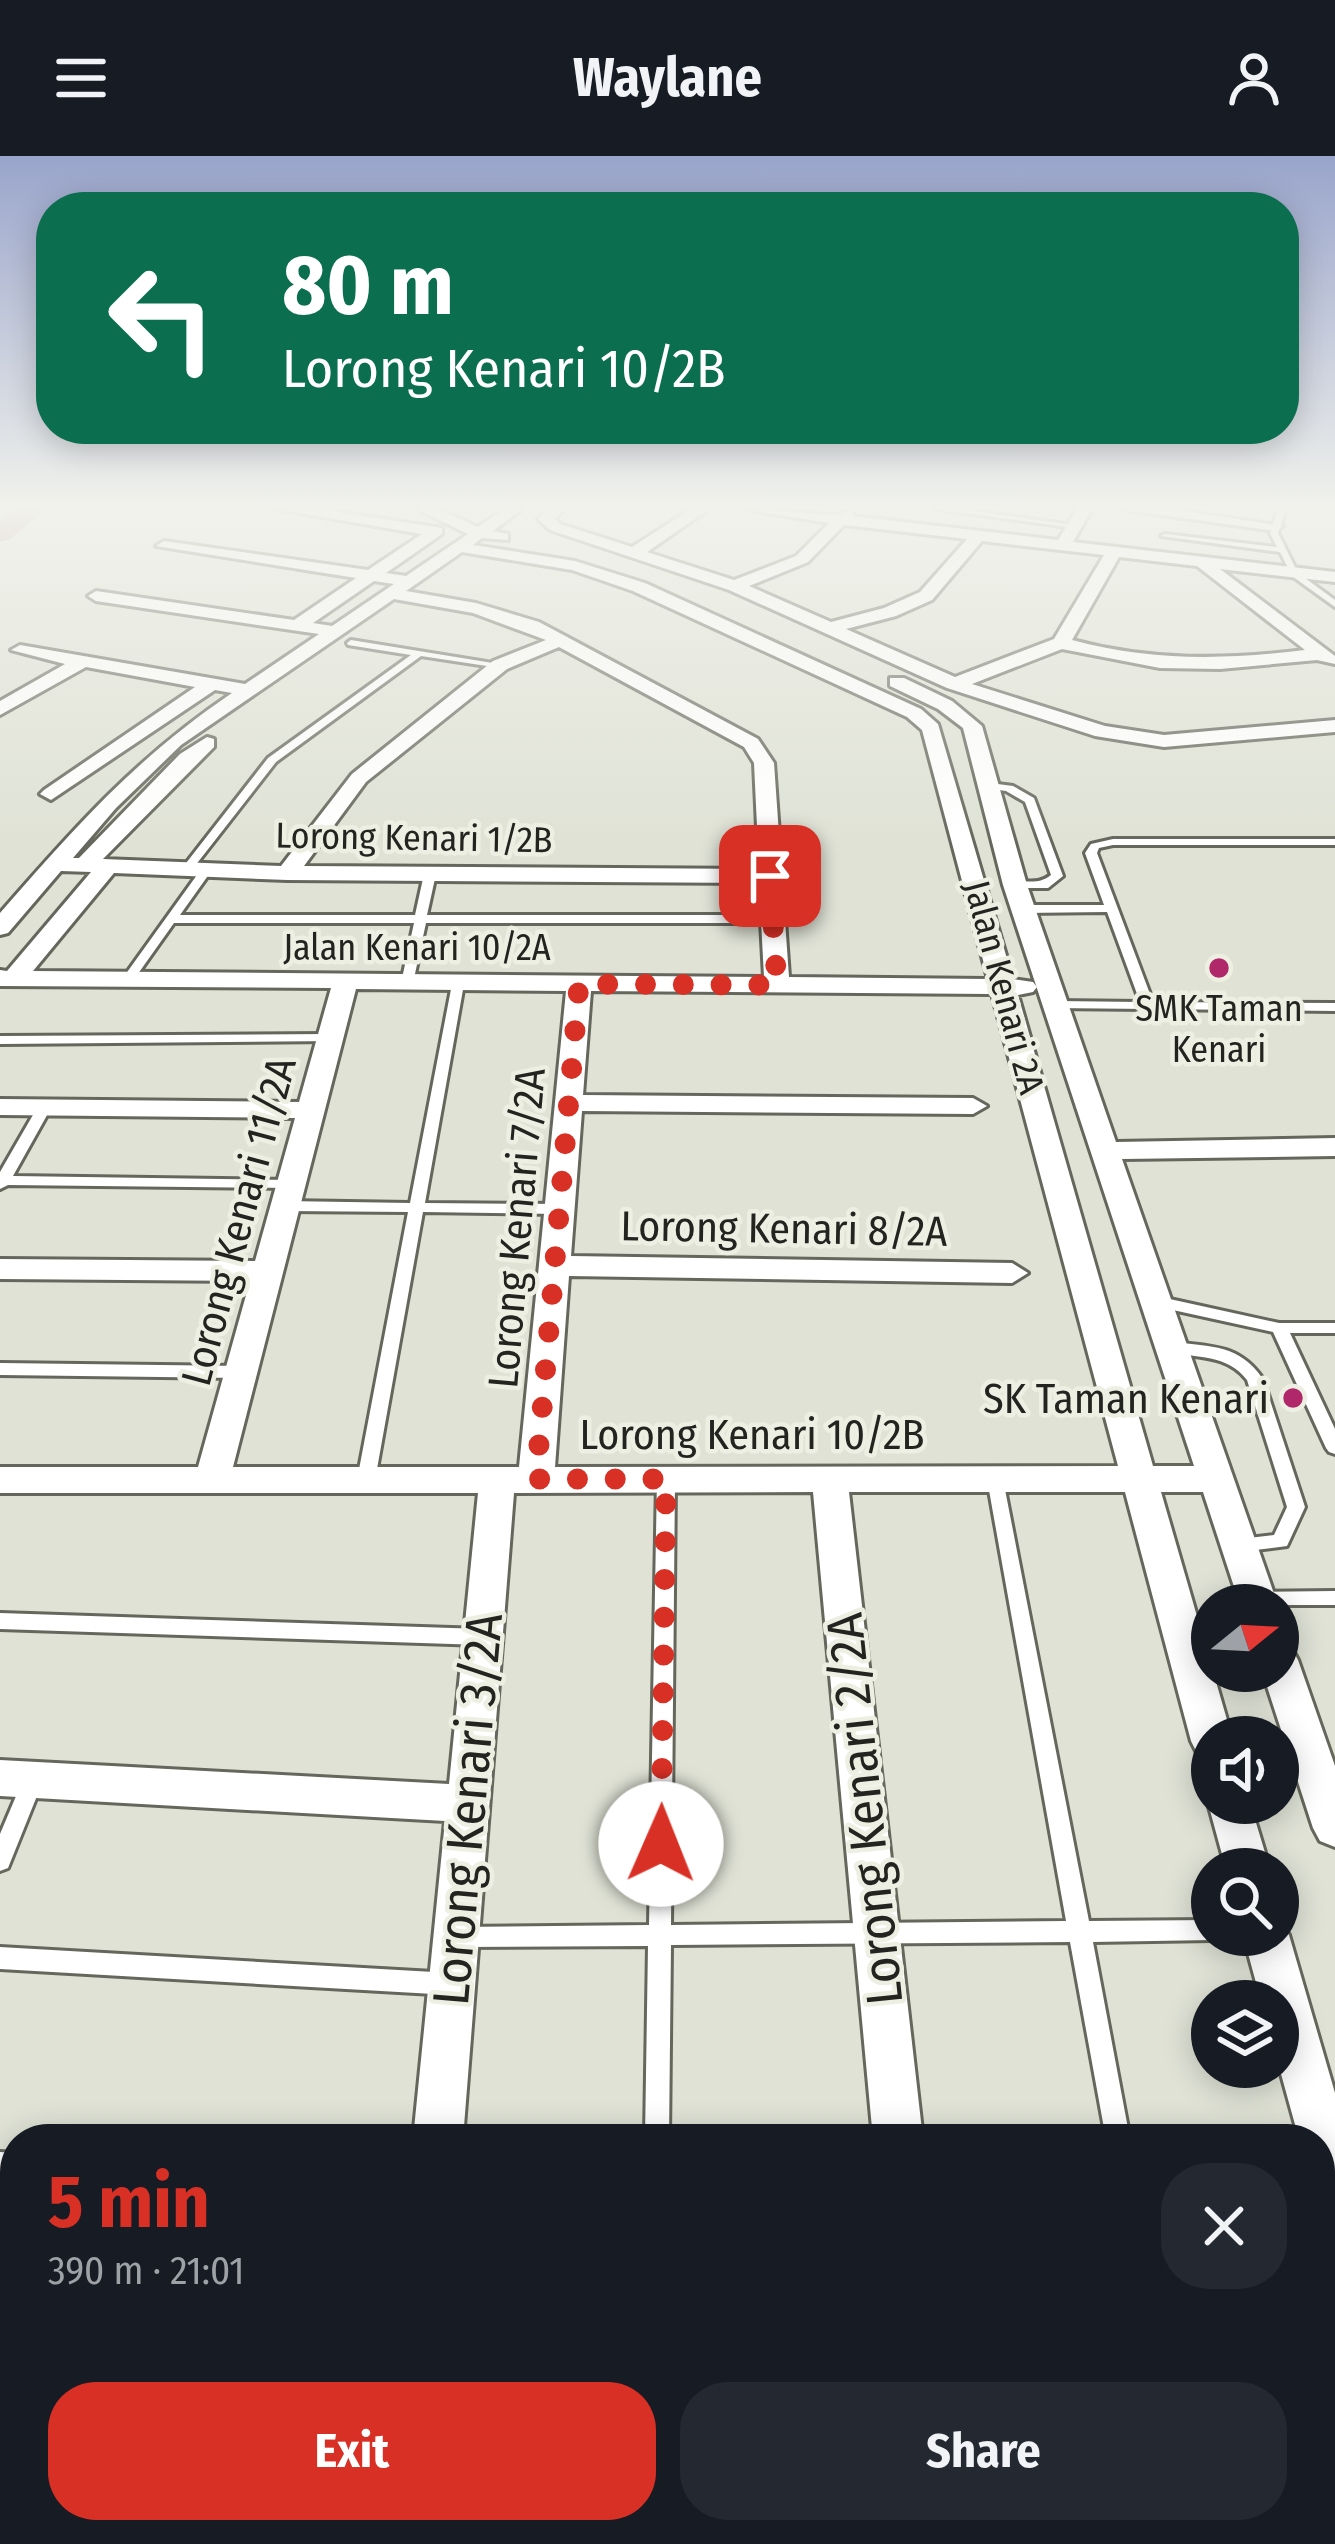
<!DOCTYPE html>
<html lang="en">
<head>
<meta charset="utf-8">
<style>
  :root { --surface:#171b24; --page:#242831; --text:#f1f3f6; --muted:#9ea1a6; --accent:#d93025 }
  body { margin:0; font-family:"Fira Sans Condensed",sans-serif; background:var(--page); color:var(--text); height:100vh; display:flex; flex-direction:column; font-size:45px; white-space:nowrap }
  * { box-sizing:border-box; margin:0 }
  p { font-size:39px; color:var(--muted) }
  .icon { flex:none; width:66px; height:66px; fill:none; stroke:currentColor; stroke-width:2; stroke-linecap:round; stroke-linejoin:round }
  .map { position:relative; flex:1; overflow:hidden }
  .sheet { position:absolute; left:0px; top:1968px; width:1335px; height:420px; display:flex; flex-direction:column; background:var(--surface); border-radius:48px 48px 0 0; box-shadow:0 6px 30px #0003 }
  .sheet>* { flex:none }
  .banner { position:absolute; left:36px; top:36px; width:1263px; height:252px; border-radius:48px; box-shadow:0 6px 30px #0003; background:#0b6e4f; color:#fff; overflow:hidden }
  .needle { width:78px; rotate:72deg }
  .fabs { position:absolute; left:1191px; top:1428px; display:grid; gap:24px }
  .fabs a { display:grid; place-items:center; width:108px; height:108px; border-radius:50%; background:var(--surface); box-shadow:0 6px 30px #0003; font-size:60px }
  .pin { position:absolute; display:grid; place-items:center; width:102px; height:102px; color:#fff; margin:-51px; border-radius:24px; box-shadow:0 6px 18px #0006 }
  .me { position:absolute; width:132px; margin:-66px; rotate:1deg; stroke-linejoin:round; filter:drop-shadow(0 0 9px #0008) }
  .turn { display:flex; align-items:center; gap:42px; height:252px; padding:0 48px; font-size:54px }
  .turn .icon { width:156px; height:156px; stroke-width:2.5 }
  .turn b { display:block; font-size:84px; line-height:102px }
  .round { display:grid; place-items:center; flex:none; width:126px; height:126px; border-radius:48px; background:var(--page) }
  .headline { display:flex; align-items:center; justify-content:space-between; height:204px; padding:0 48px }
  h1 { font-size:72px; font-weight:700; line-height:90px; color:var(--accent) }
  .cta { display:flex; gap:24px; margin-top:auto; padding:24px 48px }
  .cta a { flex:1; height:138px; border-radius:48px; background:var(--accent); color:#fff; font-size:48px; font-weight:700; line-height:138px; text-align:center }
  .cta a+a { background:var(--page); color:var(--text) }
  header { display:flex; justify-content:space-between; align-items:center; height:156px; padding:0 48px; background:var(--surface); font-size:54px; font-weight:700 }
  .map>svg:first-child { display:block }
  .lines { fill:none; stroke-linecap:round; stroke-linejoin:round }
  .river { fill:#c38da0; fill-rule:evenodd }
  .lane-casing { stroke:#65675c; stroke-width:6 }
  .street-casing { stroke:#65675c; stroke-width:6 }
  .lane { fill:#fff; fill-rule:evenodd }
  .street { fill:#fff; fill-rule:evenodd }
  .route { stroke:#d93025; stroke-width:21; stroke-dasharray:0 37.8 }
  .poi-dot { fill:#b0286a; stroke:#ecefe2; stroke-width:4.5 }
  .labels { text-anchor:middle; stroke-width:9; stroke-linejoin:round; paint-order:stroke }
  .far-street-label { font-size:36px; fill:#232420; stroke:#ecefe2 }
  .far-poi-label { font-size:36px; fill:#232420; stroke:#ecefe2 }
  .street-label { font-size:42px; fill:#232420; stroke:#ecefe2 }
  .poi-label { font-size:42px; fill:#232420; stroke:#ecefe2; text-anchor:end }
  .near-street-label { font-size:51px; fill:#232420; stroke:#ecefe2 }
</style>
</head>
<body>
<header><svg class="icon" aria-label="menu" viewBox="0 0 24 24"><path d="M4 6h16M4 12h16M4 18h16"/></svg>Waylane<svg class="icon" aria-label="person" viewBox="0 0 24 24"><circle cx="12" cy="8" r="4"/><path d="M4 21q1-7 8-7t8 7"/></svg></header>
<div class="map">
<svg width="1335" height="2388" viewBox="0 0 1335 2388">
  <rect width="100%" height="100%" fill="#dfe2d5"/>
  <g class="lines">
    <!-- river -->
    <polygon class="river" points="15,353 46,353 10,383 0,386 0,364"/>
    <defs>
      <g id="lane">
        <polygon points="934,353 959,353 1079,370 1075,372"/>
        <polygon points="1278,353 1286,353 1278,377 1298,417 1335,444 1335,451 1292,420 1280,396 1161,380 1165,378 1277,391 1270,377"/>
        <polygon points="351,484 505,509 500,512 421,500 276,606 191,715 183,715 183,711 268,602 411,499 348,489 347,487"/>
        <path d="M 990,627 L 1013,630 L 1034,642 L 1063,720 L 1048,732 L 1015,732 L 1009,729 C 1023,720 1034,732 1051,719 L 1025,646 L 1006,635 L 986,632 L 985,630 Z"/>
        <polygon points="1113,683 1335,683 1335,689 1113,689 1099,692 1097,697 1153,846 1335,847 1335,855 1051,852 1051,846 1056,845 1140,846 1107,756 1023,757 1017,753 1023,749 1104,749 1085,697 1091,688"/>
        <polygon points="206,711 212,714 180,759 415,759 424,718 430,715 436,718 427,759 773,759 779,763 773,767 426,767 413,827 407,831 401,827 414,767 174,767 130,829 122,829 120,826 202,712"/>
        <polygon points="458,824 464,828 425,1047 559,1048 567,1053 559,1058 423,1056 375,1324 372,1329 360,1329 357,1324 408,1056 285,1055 278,1050 285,1045 410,1047 452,828"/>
        <polygon points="330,878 337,882 335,885 0,888 0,880"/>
        <polygon points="44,948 51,952 13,1020 291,1024 298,1028 291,1032 8,1029 0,1033 0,1016 37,952"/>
        <polygon points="1156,1140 1279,1167 1335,1167 1335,1177 1290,1177 1335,1273 1335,1298 1329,1296 1326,1292 1273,1176 1150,1149 1148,1145 1150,1141"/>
        <path d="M 1173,1186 C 1212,1191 1239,1188 1263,1223 L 1305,1351 L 1287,1390 L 1239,1396 L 1232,1394 L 1230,1389 L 1232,1384 L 1274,1379 L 1287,1351 L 1247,1224 C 1227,1198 1197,1202 1167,1196 L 1165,1192 Z"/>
        <polygon points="0,1207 241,1210 249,1216 241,1222 0,1219"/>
        <polygon points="666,1317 672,1318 675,1323 671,1769 1066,1765 987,1323 990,1318 1002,1318 1089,1765 1212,1764 1212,1779 1221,1779 1212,1784 1093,1786 1130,1983 1106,1983 1070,1786 671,1789 669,1983 645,1983 648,1790 457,1791 449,1788 446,1781 449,1774 457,1771 649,1769 657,1323 660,1318"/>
        <polygon points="1335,1435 1335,1449 1254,1449 1248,1443 1251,1438 1258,1436"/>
        <polygon points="0,1457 482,1473 489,1476 492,1481 489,1486 482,1489 0,1473"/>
        <polygon points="32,1616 39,1619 43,1625 8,1712 0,1715 0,1678 25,1619"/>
        <polygon points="0,1791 451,1817 459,1820 463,1828 459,1836 451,1839 0,1813"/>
        <polygon points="0,2261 15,2262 15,2290 0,2289"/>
        <rect x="638" y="2373" width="30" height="15"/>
        <polygon points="1174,2373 1204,2373 1207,2388 1177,2388"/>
      </g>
      <g id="street">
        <path d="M 276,353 L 318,353 L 442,372 L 442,378 L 386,417 L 406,420 L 468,378 L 417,353 L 438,353 L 478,371 L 504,353 L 522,353 L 493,375 L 508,378 L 508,384 L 482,382 L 473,389 L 575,405 L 645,427 L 921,553 L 938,568 L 1013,823 L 1033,826 L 1037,831 L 1033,836 L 1018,839 L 1153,1310 L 1194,1310 L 1003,729 L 963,572 L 938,553 L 890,530 L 890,522 L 904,522 L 952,545 L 982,570 L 1027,729 L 1116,986 L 1335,982 L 1335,1000 L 1122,1003 L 1278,1449 L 1240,1449 L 1203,1336 L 1161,1336 L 1232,1581 L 1212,1581 L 1212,1602 L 1197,1597 L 1191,1585 L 1125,1336 L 849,1336 L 923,1983 L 873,1983 L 813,1336 L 514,1337 L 463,1983 L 413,1983 L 445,1665 L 0,1640 L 0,1604 L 449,1628 L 478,1337 L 0,1337 L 0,1311 L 198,1311 L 250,1125 L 0,1123 L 0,1103 L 255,1105 L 295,962 L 0,959 L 0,943 L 299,946 L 331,832 L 0,830 L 0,814 L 7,815 L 91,716 L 61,715 L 8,777 L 0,779 L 0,757 C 75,671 136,602 232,537 L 215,534 L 51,644 L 40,638 L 44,634 L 195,531 L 86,511 L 0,559 L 0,545 L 65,508 L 11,494 L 20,489 L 245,528 L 319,478 L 96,445 L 88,440 L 96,435 L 294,464 L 356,422 L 156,390 L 164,385 L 368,414 L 422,378 ZM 462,396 L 572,414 L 633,435 L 907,561 L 922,574 L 988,823 L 789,821 L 774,607 L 758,583 L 539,466 L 476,447 L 406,435 ZM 374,425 L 394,428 L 332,470 L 313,467 ZM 394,443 L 473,457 L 546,484 L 493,505 L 352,618 L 281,710 L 103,703 L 214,591 L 214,583 L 207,581 L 180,598 L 79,702 L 73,702 L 116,652 L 181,589 ZM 559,491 L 744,591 L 754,607 L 759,713 L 304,710 L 366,626 L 507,513 ZM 114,717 L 287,724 L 759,727 L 764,821 L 33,815 ZM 356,833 L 566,835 L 519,1311 L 233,1311 ZM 591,835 L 992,838 L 1118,1310 L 555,1311 L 569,1120 L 1012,1127 L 1028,1117 L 1012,1107 L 571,1100 L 582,955 L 973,958 L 987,950 L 973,942 L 583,939 Z"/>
        <path d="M 548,353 L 564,353 L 555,363 L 560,368 L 632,391 L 691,353 L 709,353 L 647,396 L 734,424 L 796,400 L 829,367 L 743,353 L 837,359 L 855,353 L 852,360 L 1058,384 L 1077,353 L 1092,353 L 1073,386 L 1335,416 L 1335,426 L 1220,413 L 1335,500 L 1335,508 L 1317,504 L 1220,513 L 1160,512 L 1062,493 L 972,528 L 1105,570 L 1164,579 L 1335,564 L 1335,576 L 1164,591 L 1095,580 L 947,532 L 729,434 L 550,374 L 538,363 ZM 844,369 L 967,383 L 920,436 L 884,452 L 831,466 L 749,430 L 808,406 ZM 982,385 L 1104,399 L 1054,483 L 955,521 L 846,473 L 896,460 L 932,444 ZM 1119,401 L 1197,410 L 1305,494 C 1225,504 1150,505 1072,484 Z"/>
        <polygon points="1119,353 1170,353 1283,370 1275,375"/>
        <polygon points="1278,1488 1292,1493 1298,1504 1335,1610 1335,1691 1320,1685 1313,1672 1262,1515 1278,1515"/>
        <polygon points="1212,1638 1212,1647 1250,1647 1270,1713 1226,1713 1208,1647"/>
        <polygon points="1278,1763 1289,1779 1335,1937 1335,2048 1320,2042 1320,1983 1299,1983 1278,1907 1278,1845 1261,1845 1243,1779 1278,1779"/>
        <polygon points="0,1996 15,1997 15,2047 0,2046"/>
        <polygon points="374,2373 432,2373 431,2388 373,2388"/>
        <polygon points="909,2373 967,2373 969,2388 911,2388"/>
      </g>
    </defs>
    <!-- lane casing -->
    <use href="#lane" class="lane-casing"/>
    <!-- street casing -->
    <use href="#street" class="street-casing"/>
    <!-- lane -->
    <use href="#lane" class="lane"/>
    <!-- street -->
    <use href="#street" class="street"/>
  </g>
  <!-- sky -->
  <linearGradient id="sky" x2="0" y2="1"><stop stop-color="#99a4cb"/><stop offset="0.51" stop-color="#f1f2ec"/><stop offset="1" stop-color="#f1f2ec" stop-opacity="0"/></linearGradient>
  <rect width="1335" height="688" fill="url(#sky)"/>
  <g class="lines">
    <!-- route -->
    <polyline class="route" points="661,1688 666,1323 536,1323 579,828 777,829 770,720"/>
  </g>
  <!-- markers -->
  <g class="poi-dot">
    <circle cx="1219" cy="812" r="12"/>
    <circle cx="1293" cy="1242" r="12"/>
  </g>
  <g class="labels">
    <!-- far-street labels -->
    <g class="far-street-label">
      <text transform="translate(414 681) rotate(1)" y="13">Lorong Kenari 1/2B</text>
      <text x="417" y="804">Jalan Kenari 10/2A</text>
      <text transform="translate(1005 831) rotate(75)" y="13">Jalan Kenari 2A</text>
    </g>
    <!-- far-poi labels -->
    <g class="far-poi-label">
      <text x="1219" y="865">SMK Taman<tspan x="1219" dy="41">Kenari</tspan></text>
    </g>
    <!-- street labels -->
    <g class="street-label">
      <text transform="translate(238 1065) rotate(-75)" y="15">Lorong Kenari 11/2A</text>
      <text transform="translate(516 1072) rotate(-85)" y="15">Lorong Kenari 7/2A</text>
      <text transform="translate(784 1072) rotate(1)" y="15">Lorong Kenari 8/2A</text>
      <text x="752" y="1293">Lorong Kenari 10/2B</text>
    </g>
    <!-- poi labels -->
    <g class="poi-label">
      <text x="1269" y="1257">SK Taman Kenari</text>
    </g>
    <!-- near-street labels -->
    <g class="near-street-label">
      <text transform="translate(467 1653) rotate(-85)" y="18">Lorong Kenari 3/2A</text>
      <text transform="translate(864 1653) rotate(-96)" y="18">Lorong Kenari 2/2A</text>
    </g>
  </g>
</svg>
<div class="fabs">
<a><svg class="needle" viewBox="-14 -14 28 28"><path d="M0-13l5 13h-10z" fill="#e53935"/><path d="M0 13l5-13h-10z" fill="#9ea1a6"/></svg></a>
<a><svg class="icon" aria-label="sound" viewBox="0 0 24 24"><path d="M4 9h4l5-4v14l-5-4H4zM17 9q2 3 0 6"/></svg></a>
<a><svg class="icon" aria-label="search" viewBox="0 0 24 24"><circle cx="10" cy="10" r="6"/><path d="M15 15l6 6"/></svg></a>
<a><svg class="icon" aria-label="layers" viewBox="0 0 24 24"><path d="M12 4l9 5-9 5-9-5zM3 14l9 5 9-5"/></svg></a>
</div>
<div class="pin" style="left:770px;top:720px;background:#d93025"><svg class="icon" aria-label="arrive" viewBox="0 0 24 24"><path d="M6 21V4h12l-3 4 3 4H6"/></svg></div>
<svg class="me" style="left:661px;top:1688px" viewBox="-20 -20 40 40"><circle r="19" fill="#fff"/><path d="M0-13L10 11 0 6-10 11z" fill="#d93025"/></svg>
<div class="banner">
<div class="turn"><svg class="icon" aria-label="left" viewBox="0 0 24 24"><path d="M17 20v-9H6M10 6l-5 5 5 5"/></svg><div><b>80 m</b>Lorong Kenari 10/2B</div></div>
</div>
<section class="sheet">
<div class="headline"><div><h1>5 min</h1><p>390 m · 21:01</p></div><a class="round"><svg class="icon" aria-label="close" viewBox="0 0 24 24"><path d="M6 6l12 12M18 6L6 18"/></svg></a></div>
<div class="cta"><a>Exit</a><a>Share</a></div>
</section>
</div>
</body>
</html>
